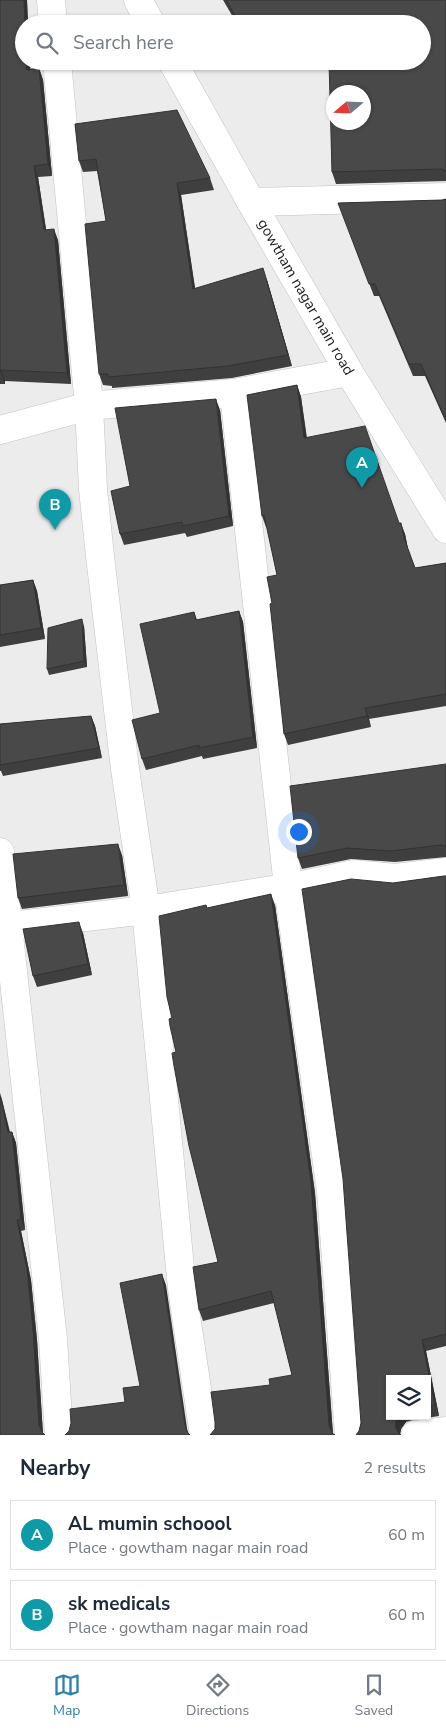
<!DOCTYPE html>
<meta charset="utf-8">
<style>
body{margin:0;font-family:"Nunito Sans",sans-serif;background:#f2f2f3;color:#1f2937}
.controls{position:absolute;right:15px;bottom:15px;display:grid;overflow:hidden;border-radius:0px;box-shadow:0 1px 4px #0004}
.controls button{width:45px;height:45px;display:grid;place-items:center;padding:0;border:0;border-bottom:1px solid #e0e1e3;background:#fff;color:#1f2937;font:25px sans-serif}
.compass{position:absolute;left:326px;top:85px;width:45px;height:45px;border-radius:50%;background:#fff;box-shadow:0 1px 4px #0004;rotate:251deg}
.you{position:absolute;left:298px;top:831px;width:18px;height:18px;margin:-12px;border:4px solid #fff;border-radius:50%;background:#1a73e8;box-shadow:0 0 0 8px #1a73e833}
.badge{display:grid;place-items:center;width:32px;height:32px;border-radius:50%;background:#2c81b1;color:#fff;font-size:16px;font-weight:700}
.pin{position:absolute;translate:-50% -41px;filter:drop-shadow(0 1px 2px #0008)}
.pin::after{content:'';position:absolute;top:26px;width:18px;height:15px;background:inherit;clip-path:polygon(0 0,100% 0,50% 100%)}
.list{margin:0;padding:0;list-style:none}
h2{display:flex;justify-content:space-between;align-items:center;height:65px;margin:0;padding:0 20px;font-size:21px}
h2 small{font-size:16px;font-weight:400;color:#747a83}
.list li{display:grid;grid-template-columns:32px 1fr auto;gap:15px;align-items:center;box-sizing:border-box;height:70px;margin:0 10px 10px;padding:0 10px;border:1px solid #e0e1e3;border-radius:0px}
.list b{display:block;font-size:19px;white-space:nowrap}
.list p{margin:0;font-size:16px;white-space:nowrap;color:#747a83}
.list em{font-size:16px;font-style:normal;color:#747a83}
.icon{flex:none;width:28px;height:28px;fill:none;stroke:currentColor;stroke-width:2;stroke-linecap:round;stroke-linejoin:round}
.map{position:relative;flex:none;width:446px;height:1435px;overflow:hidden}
.search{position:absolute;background:#fff;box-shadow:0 1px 4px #0004;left:15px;right:15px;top:15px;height:55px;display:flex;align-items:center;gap:12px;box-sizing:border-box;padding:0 18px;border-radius:28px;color:#747a83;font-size:19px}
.sheet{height:225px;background:#fff}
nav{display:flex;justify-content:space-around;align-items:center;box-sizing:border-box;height:70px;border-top:1px solid #e0e1e3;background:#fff;font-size:14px;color:#747a83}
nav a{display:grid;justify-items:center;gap:2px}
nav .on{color:#2c81b1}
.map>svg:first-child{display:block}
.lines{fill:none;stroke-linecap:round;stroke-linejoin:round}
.minor-casing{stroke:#c2c3c4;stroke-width:29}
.minor{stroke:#fff;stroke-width:28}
.wall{fill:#3f3f3f;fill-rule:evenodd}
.shaded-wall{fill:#333}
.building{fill:#494949;stroke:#333;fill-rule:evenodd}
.labels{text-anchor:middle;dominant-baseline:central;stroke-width:5;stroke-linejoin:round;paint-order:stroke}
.street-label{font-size:15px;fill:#212122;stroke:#fff}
</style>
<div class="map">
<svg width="446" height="1435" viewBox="0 0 446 1435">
<rect width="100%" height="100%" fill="#ececed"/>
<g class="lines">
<defs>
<g id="minor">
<path d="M51,0l2,24"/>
<path d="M138,0l13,24"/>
<path d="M57,61l32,345 145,-13 115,-21"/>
<path d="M172,61l79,141 98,170 97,157"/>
<path d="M251,202l195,-5"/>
<path d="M234,393l54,494 43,304 18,244"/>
<path d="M0,430l89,-24 4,83 7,67 25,213 21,141 36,379 22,146"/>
<path d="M0,852l53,487 6,96"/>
<path d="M0,927l146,-17 152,-24 56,-12 41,4 51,-6"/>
<path d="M415,1435l31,-4"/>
</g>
</defs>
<use href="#minor" class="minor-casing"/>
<use href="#minor" class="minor"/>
</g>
<g class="wall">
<path d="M0,0h27l1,24h-4v37h6v8l9,-1 4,12 9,96 -14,1 8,53 12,10 13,144 -66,-3v3h-5z"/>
<path d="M223,0h223v181l-110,3 -4,-12 -2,-108 -68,-3h160v-37h-185z"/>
<path d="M75,124l135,54 4,12 -33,5 14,94 72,-9 25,86 -60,12 -120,10v-2l-9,-1 -4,-11 7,-153 -9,-50 -14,1 -4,-11z"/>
<path d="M446,199v224l-21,-47h-12l-34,-80h-5l-36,-93 104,-3z"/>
<path d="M297,385l4,12 6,41 92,85 6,11 3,15 7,19 31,-5v143l-77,13 2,8 -83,18 -4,-11 -12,-131 5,-28 -10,-48h-1l-4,-11z"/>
<path d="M220,410l13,116 -46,11 -2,-4 -61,12 -4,-11 10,-48z"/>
<path d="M33,580l4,11 8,48 -45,8v-62z"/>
<path d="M239,611l4,11 14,126 -54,11 -1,-3 -56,14 -4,-11 18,-46 34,-101 3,8z"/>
<path d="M84,626l3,41 -38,8 -2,-6z"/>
<path d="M91,716l4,10 7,32 -99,18 -2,-5h-1v-47z"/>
<path d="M446,764v93l-51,5 -44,-3 -49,10 -4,-11z"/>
<path d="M122,855l6,41 -106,13 -4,-11z"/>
<path d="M444,876h2v470l-20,5 13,65 -26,4 -7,2 -5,7 -1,5 -41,-3 2,-8 32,-540zM427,1379v37h-37z"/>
<path d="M275,905l40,288 18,241 -63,-49 22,-10 -18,-72 -71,18 -4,-11 19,-48 -42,-210 -4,-34 35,-110z"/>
<path d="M83,933l9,42 -55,12 -4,-11z"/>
<path d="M0,1093l2,7 8,32h2l4,11 9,87 -4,1 10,49 6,60 6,94 -43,1z"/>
</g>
<g class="shaded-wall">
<path d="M24,0h3l1,24h-3z"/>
<path d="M26,61h4l1,20 -4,-11z"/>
<path d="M39,68l4,12 9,96 -4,-12z"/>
<path d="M34,166l4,11 10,65 -4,-12z"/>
<path d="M177,183l4,12 16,106 -4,-12z"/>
<path d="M54,229l4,11 13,144 -4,-11z"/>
<path d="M263,268l4,12 25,86 -4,-11z"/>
<path d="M1,370l4,11v3l-4,-12z"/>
<path d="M297,385l4,12 7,52 -4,-11z"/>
<path d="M216,399l4,11 13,116 -4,-10z"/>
<path d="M401,523l4,11 3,15 -4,-11z"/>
<path d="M33,580l4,11 8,48 -4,-11z"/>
<path d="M239,611l4,11 14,126 -4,-11z"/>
<path d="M82,619l2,7 3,41 -3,-6z"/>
<path d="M365,708l4,11 2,8 -4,-11z"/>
<path d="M91,716l4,10 7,32 -3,-10z"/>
<path d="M118,844l4,11 6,41 -4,-11z"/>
<path d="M271,894l4,11 40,288 18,242 -4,-10z"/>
<path d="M79,922l4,11 9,42 -4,-11z"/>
<path d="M0,1093l2,7 10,43 -4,-11z"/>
<path d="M12,1132l4,11 9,87 -4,-11z"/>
<path d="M17,1220l4,11 10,49 6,60 6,95 -4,-10z"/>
<path d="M162,1274l4,11 22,150 -3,-9z"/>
<path d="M422,1340l4,11 13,65 -4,-11z"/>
<path d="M398,1416h6l2,6 -5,7 -1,6 -5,-9 2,-8z"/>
</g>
<g class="building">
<path d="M0,0h24l1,24h-1v37h2l1,9 12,-2 9,96 -14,2 10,64 10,-1 13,144 -66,-3v2h-1z"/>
<path d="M226,0h220v171l-5,-2 -109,3 -3,-111h93v-37h-182zM334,92h30v30h-30z"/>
<path d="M177,110l33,68 -33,5 16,106 70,-21 25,87 -60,11 -120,11v-3h-9l-14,-150 21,-3 -10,-62 -17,2 -4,-37z"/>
<path d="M446,199v222l-25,-57h-12l-34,-80h-6l-31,-81 104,-3z"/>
<path d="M297,385l7,53 61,-12 34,97h2l3,15 11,30 31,-5v131l-81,14 2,8 -83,18 -14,-130 2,-1 -5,-26 10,-2 -13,-60 -2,1 -15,-121z"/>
<path d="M216,399l13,117 -46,10 -1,-4 -62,12 -9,-43 19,-5 -15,-78z"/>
<path d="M33,580l8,48 -41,7v-50z"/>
<path d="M239,611l14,126 -54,11v-3l-57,14 -10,-39 28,-7 -20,-89 54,-12 2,8z"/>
<path d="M82,619l2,42 -37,8 1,-41z"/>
<path d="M91,716l8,32 -99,17v-41z"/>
<path d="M446,764v82l-5,-1 -50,6 -44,-3 -49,10 -8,-72z"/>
<path d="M118,844l6,41 -106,13 -5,-44z"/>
<path d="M444,876h2v458l-24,6 13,65 -8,1v-27h-37v37h8l-1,2 -2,8 4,8 2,1h-45l3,-4 2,-8 -18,-244 -41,-290 49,-10 42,4z"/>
<path d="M271,894l40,288 18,243 3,8 3,2h-125l5,-6v-7l-4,-30 59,-7 -1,-6 23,-4 -21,-84 -72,19 -6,-43 25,-5 -29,-116 -15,-80 -2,-13 4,-1 -6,-26 -1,-7 3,-1 -5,-21 -8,-81 47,-11 1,3z"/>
<path d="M79,922l9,42 -55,12 -10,-47z"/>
<path d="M0,1096l8,36h4l9,87 -4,1 10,49 6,60 6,96 3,7 3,3h-45z"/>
<path d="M162,1274l23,152 3,7 2,2h-125l4,-4 2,-8 -1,-14 55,-7 -2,-14 17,-2 -20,-103z"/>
</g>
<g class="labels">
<g class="street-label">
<text transform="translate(306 297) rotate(60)">gowtham nagar main road</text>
</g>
</g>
</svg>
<div class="controls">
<button><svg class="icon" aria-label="layers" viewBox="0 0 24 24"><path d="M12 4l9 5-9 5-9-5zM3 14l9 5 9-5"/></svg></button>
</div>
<svg class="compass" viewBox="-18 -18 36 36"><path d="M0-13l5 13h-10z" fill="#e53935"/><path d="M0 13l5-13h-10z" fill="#747a83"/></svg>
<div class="you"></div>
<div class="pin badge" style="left:362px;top:488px;background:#0f9aa8">A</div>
<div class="pin badge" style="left:55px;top:530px;background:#0f9aa8">B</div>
<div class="search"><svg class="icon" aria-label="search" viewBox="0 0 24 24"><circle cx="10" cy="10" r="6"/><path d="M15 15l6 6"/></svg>Search here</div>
</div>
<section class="sheet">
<h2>Nearby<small>2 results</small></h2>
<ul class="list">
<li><span class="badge" style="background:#0f9aa8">A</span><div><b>AL mumin schoool</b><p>Place · gowtham nagar main road</p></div><em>60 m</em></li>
<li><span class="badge" style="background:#0f9aa8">B</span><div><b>sk medicals</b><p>Place · gowtham nagar main road</p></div><em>60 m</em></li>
</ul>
</section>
<nav>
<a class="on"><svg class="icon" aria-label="map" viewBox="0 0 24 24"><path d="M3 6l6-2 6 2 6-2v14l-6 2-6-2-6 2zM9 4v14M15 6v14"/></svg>Map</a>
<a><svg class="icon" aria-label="directions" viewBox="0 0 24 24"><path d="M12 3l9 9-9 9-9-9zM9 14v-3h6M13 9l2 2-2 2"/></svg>Directions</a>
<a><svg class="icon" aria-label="saved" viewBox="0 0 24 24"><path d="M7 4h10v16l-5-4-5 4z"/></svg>Saved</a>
</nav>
